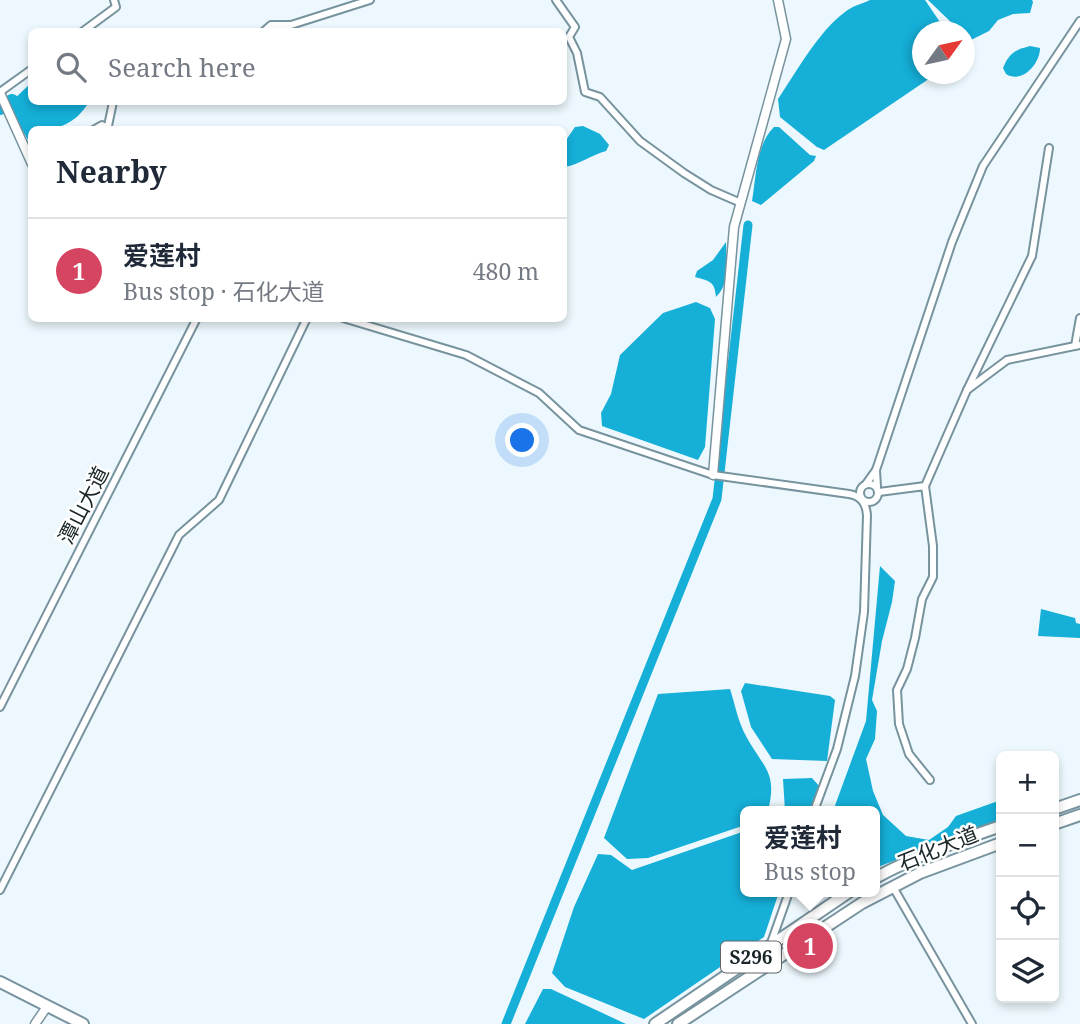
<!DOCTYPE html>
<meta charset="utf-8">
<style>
body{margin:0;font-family:"Noto Serif","Noto Sans SC",serif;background:#f2f2f3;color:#1f2937}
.controls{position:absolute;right:21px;bottom:21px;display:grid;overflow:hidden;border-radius:10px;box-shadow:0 4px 10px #0003}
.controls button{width:63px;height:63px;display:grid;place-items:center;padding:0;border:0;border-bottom:2px solid #e0e1e3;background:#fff;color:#1f2937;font:35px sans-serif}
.compass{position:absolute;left:912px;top:21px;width:63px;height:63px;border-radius:50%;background:#fff;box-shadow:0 4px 10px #0003;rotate:57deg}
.you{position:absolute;left:523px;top:441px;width:24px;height:24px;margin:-18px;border:5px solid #fff;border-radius:50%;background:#1a73e8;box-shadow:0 0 0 10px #1a73e833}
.badge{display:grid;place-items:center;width:46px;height:46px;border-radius:50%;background:#d54461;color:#fff;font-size:23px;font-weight:700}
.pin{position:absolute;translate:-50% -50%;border:4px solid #fff;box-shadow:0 2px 7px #0006}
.popup{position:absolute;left:740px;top:806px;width:140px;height:91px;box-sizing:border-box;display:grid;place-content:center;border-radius:10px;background:#fff;filter:drop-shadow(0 2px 5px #0005);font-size:23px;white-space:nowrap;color:#747a83}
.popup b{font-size:26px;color:#1f2937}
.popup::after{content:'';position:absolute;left:50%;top:100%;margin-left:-14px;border:14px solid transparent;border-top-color:#fff}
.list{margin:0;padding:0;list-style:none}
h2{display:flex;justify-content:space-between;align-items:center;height:91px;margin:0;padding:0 28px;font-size:30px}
h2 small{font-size:23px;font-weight:400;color:#747a83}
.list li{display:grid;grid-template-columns:46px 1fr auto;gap:21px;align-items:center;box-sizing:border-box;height:105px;padding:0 28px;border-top:2px solid #e0e1e3}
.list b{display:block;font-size:26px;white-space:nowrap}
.list p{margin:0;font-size:23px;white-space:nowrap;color:#747a83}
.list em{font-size:23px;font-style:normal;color:#747a83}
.icon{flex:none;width:38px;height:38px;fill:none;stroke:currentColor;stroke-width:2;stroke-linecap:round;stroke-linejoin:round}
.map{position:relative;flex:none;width:1080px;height:1024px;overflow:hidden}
.search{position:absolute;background:#fff;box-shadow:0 4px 10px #0003;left:28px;top:28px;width:539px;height:77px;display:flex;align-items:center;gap:18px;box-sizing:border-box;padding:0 24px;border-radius:10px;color:#747a83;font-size:26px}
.panel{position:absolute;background:#fff;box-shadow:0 4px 10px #0003;left:28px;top:126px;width:539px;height:196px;border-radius:10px}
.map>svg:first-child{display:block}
.water{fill:#15afd8}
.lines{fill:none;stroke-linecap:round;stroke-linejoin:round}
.canal{stroke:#15afd8;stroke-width:9}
.river{stroke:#15afd8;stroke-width:14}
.minor-casing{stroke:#77939e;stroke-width:10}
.tertiary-casing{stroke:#77939e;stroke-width:11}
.primary-casing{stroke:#77939e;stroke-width:14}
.minor{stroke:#fff;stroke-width:6}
.tertiary{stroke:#fff;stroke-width:8}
.primary{stroke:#fff;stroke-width:10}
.labels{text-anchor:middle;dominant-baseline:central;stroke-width:5;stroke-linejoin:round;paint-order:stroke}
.shield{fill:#fff;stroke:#5f676a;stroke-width:2}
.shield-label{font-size:19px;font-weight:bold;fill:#1a262a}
.street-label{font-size:21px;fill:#1a262a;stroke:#fff}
</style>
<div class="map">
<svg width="1080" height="1024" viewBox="0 0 1080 1024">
<rect width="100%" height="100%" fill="#ecf8fd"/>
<g class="water">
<path d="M870,0h55l21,31 -24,1v42h14l-112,76 -7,-3 -37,-30 -2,-18c19,-28 40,-67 67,-87 7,-6 17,-8 25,-12z"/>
<path d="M928,0h104l1,2 -3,11 -17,1 -15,6 -9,11 -18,9 -9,-13 -7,-1z"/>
<path d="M1030,46l10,2c0,16 -18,36 -34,26l-3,-6c6,-15 12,-18 27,-22z"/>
<path d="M31,83l1,19h53l2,3c-15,22 -31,24 -55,25l-1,11 -3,-1 -15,-26 -1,-13z"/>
<path d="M583,126l17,8 9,11 -3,6c-15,4 -27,14 -42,16v-24l11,-16z"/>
<path d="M774,127h5l31,28 6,1 -2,5 -53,44 -9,-4c4,-22 4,-57 22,-74z"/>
<path d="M726,242c0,19 5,40 -10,55 -1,-16 -7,-16 -21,-20l2,-6 16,-11z"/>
<path d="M696,302l14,6 5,11 -10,128 -7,13 -96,-34 -1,-13 10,-19 9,-39 43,-42z"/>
<path d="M880,566l15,15 -3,21 -10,39 -10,59 5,11 -2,28 -9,20 7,32 10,24 23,21 23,4 19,-13 8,-11 45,-16v21l-126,47v-57h-42l33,-90z"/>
<path d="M1041,609l34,9 1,5 4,1v14l-42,-2z"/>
<path d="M745,683l85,13 5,4 -8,61 -55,-2 -21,-32 -10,-36z"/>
<path d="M730,689c5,15 8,33 16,47 17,32 32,35 22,75h-23v14l-97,33 -21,1 -23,-21 54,-144z"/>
<path d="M812,778l8,9 -8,24h-27l-2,-32z"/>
<path d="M745,831v61h34l-15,45 -120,82 -79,-32 -13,-14 22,-66 24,-53 13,1 21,15z"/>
<path d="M543,989h8l75,35h-101z"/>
</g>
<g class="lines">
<path class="canal" d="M506,1024l211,-525 31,-274"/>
<path class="river" d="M0,108l12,-7"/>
<defs>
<g id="minor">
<path d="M556,0l19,27 -6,10 8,16 8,39 15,5 40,44 44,32 27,17 30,13"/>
<path d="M82,32l34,-25 -2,-7"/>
<path d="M263,32l8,-7h20l79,-25"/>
<path d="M0,92l32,-23"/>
<path d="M108,126l5,-24"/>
<path d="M93,130l9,-5 7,4"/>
<path d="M343,318l123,37 73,38 40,37 134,45 136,19c12,2 17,9 18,21l-3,97 -9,64 -18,73 -23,62"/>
<path d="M1075,346l5,-28"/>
<path d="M967,390l65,-134 17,-108"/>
<path d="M876,470l76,-228 31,-76 97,-145"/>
<circle cx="869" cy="493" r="9"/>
<path d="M866,484l10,-14 1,17"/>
<path d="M925,486l42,-96 40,-30 73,-15"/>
<path d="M879,492l46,-6 8,60v31l-11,22 -7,39 -8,31 -10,21 2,34 10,30 21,26"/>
<path d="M0,707l197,-389"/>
<path d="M893,887l79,137"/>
<path d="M0,890l179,-355 40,-35 88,-182"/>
<path d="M771,943l18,-51"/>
</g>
<g id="tertiary">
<path d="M0,93l32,71"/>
<path d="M713,475l21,-248 52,-188 -8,-39"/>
<path d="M35,1024l11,-16"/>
</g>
<g id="primary">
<path d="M1054,809l26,-9"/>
<path d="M1054,824l26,-9"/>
<path d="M875,878c41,-22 82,-37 126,-52"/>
<path d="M0,982l83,42"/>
<path d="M655,1024l194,-132"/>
<path d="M678,1024l184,-121 58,-30 81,-30"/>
</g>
</defs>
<use href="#minor" class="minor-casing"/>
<use href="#tertiary" class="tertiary-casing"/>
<use href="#primary" class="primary-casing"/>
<use href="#minor" class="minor"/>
<use href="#tertiary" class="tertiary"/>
<use href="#primary" class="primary"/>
</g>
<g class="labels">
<rect class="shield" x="721" y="941.5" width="60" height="31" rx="5"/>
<g class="shield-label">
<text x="751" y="957">S296</text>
</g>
<g class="street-label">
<text transform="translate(83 505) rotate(-63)">潭山大道</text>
<text transform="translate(938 848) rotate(-22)">石化大道</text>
</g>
</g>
</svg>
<div class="controls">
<button>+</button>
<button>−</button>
<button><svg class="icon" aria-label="locate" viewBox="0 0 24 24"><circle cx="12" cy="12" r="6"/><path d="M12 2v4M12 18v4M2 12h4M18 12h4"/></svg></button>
<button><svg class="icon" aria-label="layers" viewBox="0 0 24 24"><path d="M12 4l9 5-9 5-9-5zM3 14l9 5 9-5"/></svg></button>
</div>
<svg class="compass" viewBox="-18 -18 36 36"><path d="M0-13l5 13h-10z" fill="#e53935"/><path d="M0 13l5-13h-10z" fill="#747a83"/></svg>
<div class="you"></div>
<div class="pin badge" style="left:810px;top:946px">1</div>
<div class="popup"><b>爱莲村</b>Bus stop</div>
<div class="search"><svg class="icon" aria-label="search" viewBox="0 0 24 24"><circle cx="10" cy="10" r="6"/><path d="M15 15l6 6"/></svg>Search here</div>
<section class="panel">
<h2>Nearby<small></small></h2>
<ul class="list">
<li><span class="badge">1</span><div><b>爱莲村</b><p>Bus stop · 石化大道</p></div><em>480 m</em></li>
</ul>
</section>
</div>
